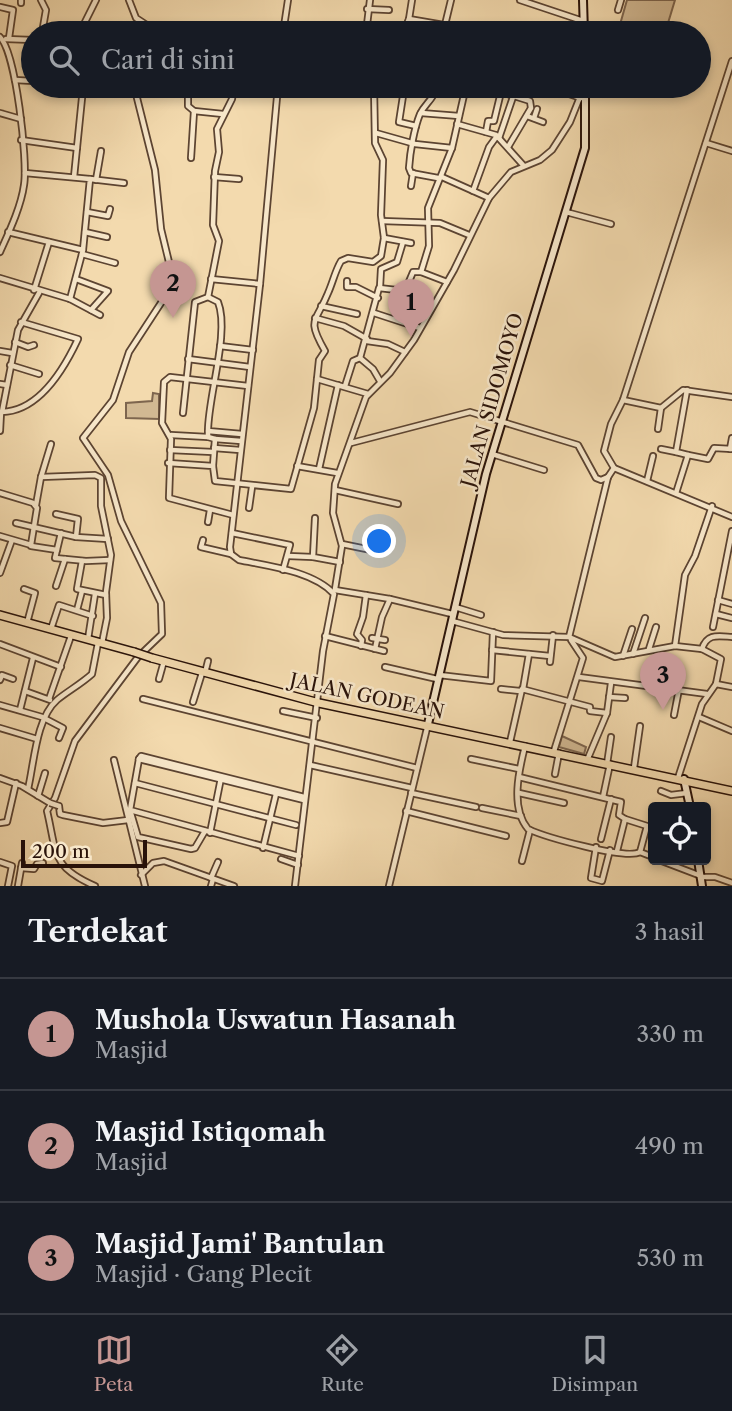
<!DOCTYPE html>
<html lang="id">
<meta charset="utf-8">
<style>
body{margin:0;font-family:"Libre Caslon Text",serif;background:#20242c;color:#f1f3f6}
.controls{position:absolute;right:21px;bottom:21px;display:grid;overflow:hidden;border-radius:7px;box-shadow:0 4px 10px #0003}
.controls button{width:63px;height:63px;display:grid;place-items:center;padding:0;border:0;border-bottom:2px solid #363941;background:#171b24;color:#f1f3f6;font:35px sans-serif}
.scale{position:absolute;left:21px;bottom:18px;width:126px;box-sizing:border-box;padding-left:7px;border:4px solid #291209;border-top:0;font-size:19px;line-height:24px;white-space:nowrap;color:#291209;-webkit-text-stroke:5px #f7e7ca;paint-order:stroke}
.you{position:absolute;left:380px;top:542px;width:24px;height:24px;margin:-18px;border:5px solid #fff;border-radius:50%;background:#1a73e8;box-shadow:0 0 0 10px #1a73e833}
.badge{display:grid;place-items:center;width:46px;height:46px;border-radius:50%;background:#c59692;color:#111;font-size:23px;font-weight:700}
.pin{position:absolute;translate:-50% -58px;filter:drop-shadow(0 2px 4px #0008)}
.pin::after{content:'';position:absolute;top:37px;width:24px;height:21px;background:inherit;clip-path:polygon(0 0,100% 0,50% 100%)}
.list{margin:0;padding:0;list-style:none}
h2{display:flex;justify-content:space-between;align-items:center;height:91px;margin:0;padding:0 28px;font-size:30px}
h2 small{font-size:23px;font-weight:400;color:#9ea1a6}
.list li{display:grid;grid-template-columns:46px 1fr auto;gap:21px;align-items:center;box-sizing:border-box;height:112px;padding:0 28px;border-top:2px solid #363941}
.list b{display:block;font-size:26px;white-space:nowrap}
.list p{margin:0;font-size:23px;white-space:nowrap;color:#9ea1a6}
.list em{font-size:23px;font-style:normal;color:#9ea1a6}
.icon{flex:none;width:38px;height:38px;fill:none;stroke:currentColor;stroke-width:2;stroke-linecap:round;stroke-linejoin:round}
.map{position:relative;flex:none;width:732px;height:886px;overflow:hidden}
.search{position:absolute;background:#171b24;box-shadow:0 4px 10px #0003;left:21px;right:21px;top:21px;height:77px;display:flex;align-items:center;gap:18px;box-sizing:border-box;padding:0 24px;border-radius:38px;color:#9ea1a6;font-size:26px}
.sheet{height:427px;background:#171b24}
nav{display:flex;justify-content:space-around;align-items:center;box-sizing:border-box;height:98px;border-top:2px solid #363941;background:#171b24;font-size:19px;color:#9ea1a6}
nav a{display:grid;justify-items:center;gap:4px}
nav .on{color:#c59692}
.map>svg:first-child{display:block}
.green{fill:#d1b892;stroke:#7d654e;stroke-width:2}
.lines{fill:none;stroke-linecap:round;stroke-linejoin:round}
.street-casing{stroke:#5c4432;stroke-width:8}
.secondary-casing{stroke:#291209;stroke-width:10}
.primary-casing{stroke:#291209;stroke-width:10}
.street{stroke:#f7e7ca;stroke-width:4.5}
.secondary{stroke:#f7e7ca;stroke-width:6}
.primary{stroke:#f3daae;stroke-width:7}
.street-bridge-casing{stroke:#5c4432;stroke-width:8;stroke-linecap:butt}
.primary-bridge-casing{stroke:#291209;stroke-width:10;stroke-linecap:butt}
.street-bridge{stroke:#f7e7ca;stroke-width:4.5}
.primary-bridge{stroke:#f3daae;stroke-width:7}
.labels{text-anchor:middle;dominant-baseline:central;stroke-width:5;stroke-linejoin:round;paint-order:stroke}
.street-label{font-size:19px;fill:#291209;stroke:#f7e7ca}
</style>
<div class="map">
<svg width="732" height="886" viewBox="0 0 732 886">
<rect width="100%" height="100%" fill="#f3daae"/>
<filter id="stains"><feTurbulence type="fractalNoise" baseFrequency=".00286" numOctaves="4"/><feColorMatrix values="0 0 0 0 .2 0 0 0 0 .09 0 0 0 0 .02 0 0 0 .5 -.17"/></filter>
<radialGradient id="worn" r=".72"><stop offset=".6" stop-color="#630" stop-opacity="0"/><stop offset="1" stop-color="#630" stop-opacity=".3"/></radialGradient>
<g class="green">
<path d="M627,0h48l-10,33h-28l-18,-5z"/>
<path d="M153,393l6,1v25l-33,-1v-15l26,-2z"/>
<path d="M562,736l24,11 -2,7 -25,-7z"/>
</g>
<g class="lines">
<defs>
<g id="street">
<path d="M41,0l5,10 -4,23"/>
<path d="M129,0l7,18 23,15"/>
<path d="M520,0l63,21"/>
<path d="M21,3v-3"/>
<path d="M0,7l13,3 -4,28"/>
<path d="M367,9l22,1"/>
<path d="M618,10l3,-10"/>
<path d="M409,19l3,-19"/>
<path d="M90,33l-5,-11 11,-22"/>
<path d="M283,33l5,-33"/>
<path d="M366,33l4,-33"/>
<path d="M403,33l6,-14 35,6"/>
<path d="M443,33l8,-33"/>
<path d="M537,33l2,-6"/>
<path d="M0,37c16,16 28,124 24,148 -3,22 -15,47 -24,67"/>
<path d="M6,39l27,1"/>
<path d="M15,80l18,1"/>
<path d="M188,86v20l6,5"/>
<path d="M278,86l-18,198 -30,263 1,7 8,6c29,6 74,11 95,34l-11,57 -28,235"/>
<path d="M412,86l-9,10 -4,26 17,4"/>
<path d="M436,86c-2,14 -10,16 -16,28 -6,15 -10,38 -11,54l2,5 27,5"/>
<path d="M545,86l36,12"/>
<path d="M523,97l5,-11"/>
<path d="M0,113l21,6"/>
<path d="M421,113l38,3"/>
<path d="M527,116l16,6"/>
<path d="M534,118l3,-9"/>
<path d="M457,124l39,11 27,30"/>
<path d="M486,132l2,-11h6l7,-29 29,9 1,7 -23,39"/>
<path d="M376,133l39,11 37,4"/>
<path d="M499,138l15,-44"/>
<path d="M21,140l56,8"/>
<path d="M706,143l26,8"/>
<path d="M191,158l3,-47 29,3"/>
<path d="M25,173l65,6 -7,71 -13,49"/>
<path d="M74,177l9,-89 -4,-2"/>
<path d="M214,177l25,2"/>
<path d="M442,177l47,21"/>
<path d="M90,179l34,4"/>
<path d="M96,180l5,-29"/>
<path d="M411,186l2,-13"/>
<path d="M473,191l16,-44 8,-11"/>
<path d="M87,212l21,4 2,-7"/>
<path d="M566,212l45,12"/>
<path d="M382,221l58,2 29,12"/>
<path d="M8,232l75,18"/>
<path d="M85,232l22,5"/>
<path d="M384,238l27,5"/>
<path d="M82,254l33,9"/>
<path d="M421,272l26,10"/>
<path d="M0,278l70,21 30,16"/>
<path d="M76,279l32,12 -17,19"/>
<path d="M211,279l49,5"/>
<path d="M347,281v6h9l22,11"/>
<path d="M380,287l1,-18 16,-7 6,-20"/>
<path d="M34,290l15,-48"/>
<path d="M208,297l10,5c12,30 -10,94 -10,129l34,3"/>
<path d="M321,306l36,8"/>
<path d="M374,313l46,15"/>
<path d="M315,318l29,8 23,13"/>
<path d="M21,322l57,17c-14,30 -39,72 -76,73l16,-82 21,-37"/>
<path d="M367,341l21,3 17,8"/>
<path d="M15,342l13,5 6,-2"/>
<path d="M220,346l33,4"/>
<path d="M0,351l12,2"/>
<path d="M188,359l62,8"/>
<path d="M10,365l29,9"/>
<path d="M317,379l51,15"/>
<path d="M380,381l-7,-12 -13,-11 19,-70 26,3 8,-19h8l8,-26 -1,-38 24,-60 14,-62"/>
<path d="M0,384l7,1"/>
<path d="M345,386l8,-25 7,-3"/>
<path d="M623,400l38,8 22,-18 49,7"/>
<path d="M183,413l12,-111 13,-5 11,-56 -6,-16 2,-54 4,-19 -2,-23 15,-30 2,-13"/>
<path d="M658,429l3,-21"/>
<path d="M0,431l1,-19"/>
<path d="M208,431v6l7,2 -2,27"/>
<path d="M171,435l37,2"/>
<path d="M215,439l26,2"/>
<path d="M351,443l119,-31 108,33 18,33 5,2 7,-3"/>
<path d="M214,448l26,2"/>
<path d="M661,449l15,3"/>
<path d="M730,449l2,-11"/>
<path d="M170,450l43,2"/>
<path d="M492,454l52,16"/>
<path d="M688,455l20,4 6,-11 18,1"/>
<path d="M168,463l45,3 2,15 76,8 23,-81 5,-48 6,-9c-19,-33 -9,-28 3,-58 5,-11 7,-22 13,-32l7,-3 25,4 8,-6 3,-18 -3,-23 2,-55 -8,-17 -1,-57"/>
<path d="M297,466l40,7"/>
<path d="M614,468l118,49"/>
<path d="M319,469l19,-84"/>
<path d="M41,477l54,-2 6,3v28l10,49 -5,37 1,26 -5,25"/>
<path d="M647,481l6,-25"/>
<path d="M335,490l63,14"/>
<path d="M0,493l33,10 4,5 -6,37 -31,-9"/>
<path d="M676,493l12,-38 -12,-3 11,-62"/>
<path d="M36,505l5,-28 10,-33"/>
<path d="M249,508l3,-21"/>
<path d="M56,514l22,5 -2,18"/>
<path d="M233,515l-64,-17 2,-59 -9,-16 2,-41 6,-5 78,9"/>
<path d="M315,518l-2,39 27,5"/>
<path d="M208,522l2,-12"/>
<path d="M16,523l60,14 32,2"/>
<path d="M61,533l-6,25 31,3 24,-1"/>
<path d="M232,533l58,12 -7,25"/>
<path d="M203,540l-2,7 30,7"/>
<path d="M342,544l34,7"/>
<path d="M31,546l26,4"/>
<path d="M288,556l25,1"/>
<path d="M82,561l-5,28 29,6"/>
<path d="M0,573l12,-33"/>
<path d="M56,586l9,-27"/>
<path d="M24,589l11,4 -8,30"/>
<path d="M335,589l7,-43 -9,-33 2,-29 31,-87 24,-24 24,-33 40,-70 35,-72 22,-26 29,-12 12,-10 18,-28 14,-35"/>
<path d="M335,590l55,9 62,15"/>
<path d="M718,600l14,4"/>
<path d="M455,607l26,8"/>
<path d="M77,610l5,-19"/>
<path d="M716,614l16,4"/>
<path d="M452,621l51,14 66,2 46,20 60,-11 27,3 19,10 -5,25 -14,20 -24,74"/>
<path d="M713,627l19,-96"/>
<path d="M51,629l8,-24 34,11"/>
<path d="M325,636l59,15"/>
<path d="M569,637l39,-160 6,-9 -10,-17 7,-27 12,-24 109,-339"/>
<path d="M372,638l13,2"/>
<path d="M88,639l7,-45"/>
<path d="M0,644l61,23"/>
<path d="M361,646l1,-6 -5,-6 6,-17 3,-22"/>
<path d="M675,646l10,-71 10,-19 17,-50"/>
<path d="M375,649l7,-32 8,-18"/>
<path d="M649,649l7,-22"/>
<path d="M702,649c5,-16 16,-13 30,-12"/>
<path d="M492,650l58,6"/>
<path d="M633,654l12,-36"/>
<path d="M623,656l9,-27"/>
<path d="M550,662l3,-27"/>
<path d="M385,667l52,12"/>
<path d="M205,673l3,-12"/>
<path d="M439,675l52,6 2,-49"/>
<path d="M579,677l128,17"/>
<path d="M159,679l5,-18"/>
<path d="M0,680l2,-5 11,4"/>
<path d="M716,684l16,3"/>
<path d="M501,689l19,2"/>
<path d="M523,689l6,-35"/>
<path d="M25,691l25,9"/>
<path d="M609,697l16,1"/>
<path d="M49,699l22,-63"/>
<path d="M143,699l274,69"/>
<path d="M193,702l9,-29"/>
<path d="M0,705l42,12 21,11 -4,10"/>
<path d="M20,710l13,-52"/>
<path d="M283,711l34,7"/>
<path d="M674,715l5,-26"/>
<path d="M699,717l33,14"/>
<path d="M0,728l37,11"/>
<path d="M510,742l12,-53 68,18v4l17,2"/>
<path d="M525,746c-6,24 -15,62 3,83 17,8 98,31 112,23l13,5"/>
<path d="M554,751l29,-93 -12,-18"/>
<path d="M588,758l19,-45 4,-30"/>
<path d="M139,759l-9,51 169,46"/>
<path d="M139,759l2,-3 163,41"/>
<path d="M139,759l165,41"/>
<path d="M471,759l48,10"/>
<path d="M114,760l31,126"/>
<path d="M607,764l4,-27"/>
<path d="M310,765l102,23"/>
<path d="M634,768l6,-42"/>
<path d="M555,774l4,-21"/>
<path d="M519,777l102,25 -2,13 6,4 -8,32"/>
<path d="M0,778l22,8 28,17"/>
<path d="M135,783l161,42"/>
<path d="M28,789c6,-25 8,-71 29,-89 11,-9 24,-16 35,-26l6,-31"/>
<path d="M661,791l10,4 16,-2"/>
<path d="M411,793l65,14"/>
<path d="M519,793l45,10"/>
<path d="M38,796l7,-23"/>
<path d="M603,797l7,-33"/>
<path d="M59,806l1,8 3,1 40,8 25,-3"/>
<path d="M482,808l39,8"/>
<path d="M130,810l8,27 53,12 4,-1 10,-17"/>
<path d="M406,811l100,25"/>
<path d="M625,819l22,7 -7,26"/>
<path d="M0,823l7,-1 9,-39"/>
<path d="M210,833l11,-55"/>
<path d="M601,839l10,-40"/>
<path d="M596,847l-5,31 11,3 8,-31"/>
<path d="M263,848l13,-54"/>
<path d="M281,859l17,6"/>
<path d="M659,860l42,16"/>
<path d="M522,861l8,-31"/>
<path d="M0,862l12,4 -4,20"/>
<path d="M21,868l13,1 3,-5 6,-1"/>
<path d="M141,875l12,-12 11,-2 70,25"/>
<path d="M701,877h14l17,6"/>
<path d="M211,878l7,-16"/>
<path d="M18,886l4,-23"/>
<path d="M95,886c-44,-19 -38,-33 -48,-75l8,-13 20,-57 63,-84 24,-23 -1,-31 -40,-82 -13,-46 -25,-37 30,-38 16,-48 45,-69 -13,-54 -6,-59 -21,-84"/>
<path d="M211,886l2,-7"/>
<path d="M389,886l39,-162"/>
</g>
<g id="secondary">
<path d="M583,0l1,33"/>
<path d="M428,724l58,-250 99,-326v-62"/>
<path d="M684,779l6,28"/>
<path d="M698,860l4,26"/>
</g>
<g id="primary">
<path d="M0,615l134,37"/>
<path d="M152,658l167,45 413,88"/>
</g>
</defs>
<use href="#street" class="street-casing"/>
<use href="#secondary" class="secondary-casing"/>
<use href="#primary" class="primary-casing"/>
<use href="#street" class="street"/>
<use href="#secondary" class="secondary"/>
<use href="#primary" class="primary"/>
<defs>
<path id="street-bridge" d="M50,803l9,3"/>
<path id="primary-bridge" d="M134,652l18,6"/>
</defs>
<use href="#street-bridge" class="street-bridge-casing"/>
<use href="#primary-bridge" class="primary-bridge-casing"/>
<use href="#street-bridge" class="street-bridge"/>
<use href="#primary-bridge" class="primary-bridge"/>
</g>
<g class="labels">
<g class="street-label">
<text transform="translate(492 400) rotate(-74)">JALAN SIDOMOYO</text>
<text transform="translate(367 696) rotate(12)">JALAN GODEAN</text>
</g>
</g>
<rect width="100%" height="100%" filter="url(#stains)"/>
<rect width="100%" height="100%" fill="url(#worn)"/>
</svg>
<div class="controls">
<button><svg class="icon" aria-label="locate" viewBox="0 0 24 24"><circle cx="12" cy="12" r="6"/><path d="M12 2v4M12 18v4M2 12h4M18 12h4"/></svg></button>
</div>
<div class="scale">200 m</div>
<div class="you"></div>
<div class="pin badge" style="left:411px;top:337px">1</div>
<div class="pin badge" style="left:173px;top:318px">2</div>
<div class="pin badge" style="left:663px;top:710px">3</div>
<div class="search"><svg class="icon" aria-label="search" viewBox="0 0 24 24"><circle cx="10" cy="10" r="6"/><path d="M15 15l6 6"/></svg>Cari di sini</div>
</div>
<section class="sheet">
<h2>Terdekat<small>3 hasil</small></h2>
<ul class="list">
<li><span class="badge">1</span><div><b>Mushola Uswatun Hasanah</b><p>Masjid</p></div><em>330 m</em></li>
<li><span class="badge">2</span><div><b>Masjid Istiqomah</b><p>Masjid</p></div><em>490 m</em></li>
<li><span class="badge">3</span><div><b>Masjid Jami' Bantulan</b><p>Masjid · Gang Plecit</p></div><em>530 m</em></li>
</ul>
</section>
<nav>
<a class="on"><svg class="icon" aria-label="map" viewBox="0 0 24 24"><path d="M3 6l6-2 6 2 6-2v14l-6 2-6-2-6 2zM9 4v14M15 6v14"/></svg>Peta</a>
<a><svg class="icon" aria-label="directions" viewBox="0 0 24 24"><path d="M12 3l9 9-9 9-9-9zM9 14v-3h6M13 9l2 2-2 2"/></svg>Rute</a>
<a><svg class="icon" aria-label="saved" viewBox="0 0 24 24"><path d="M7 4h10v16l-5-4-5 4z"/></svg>Disimpan</a>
</nav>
